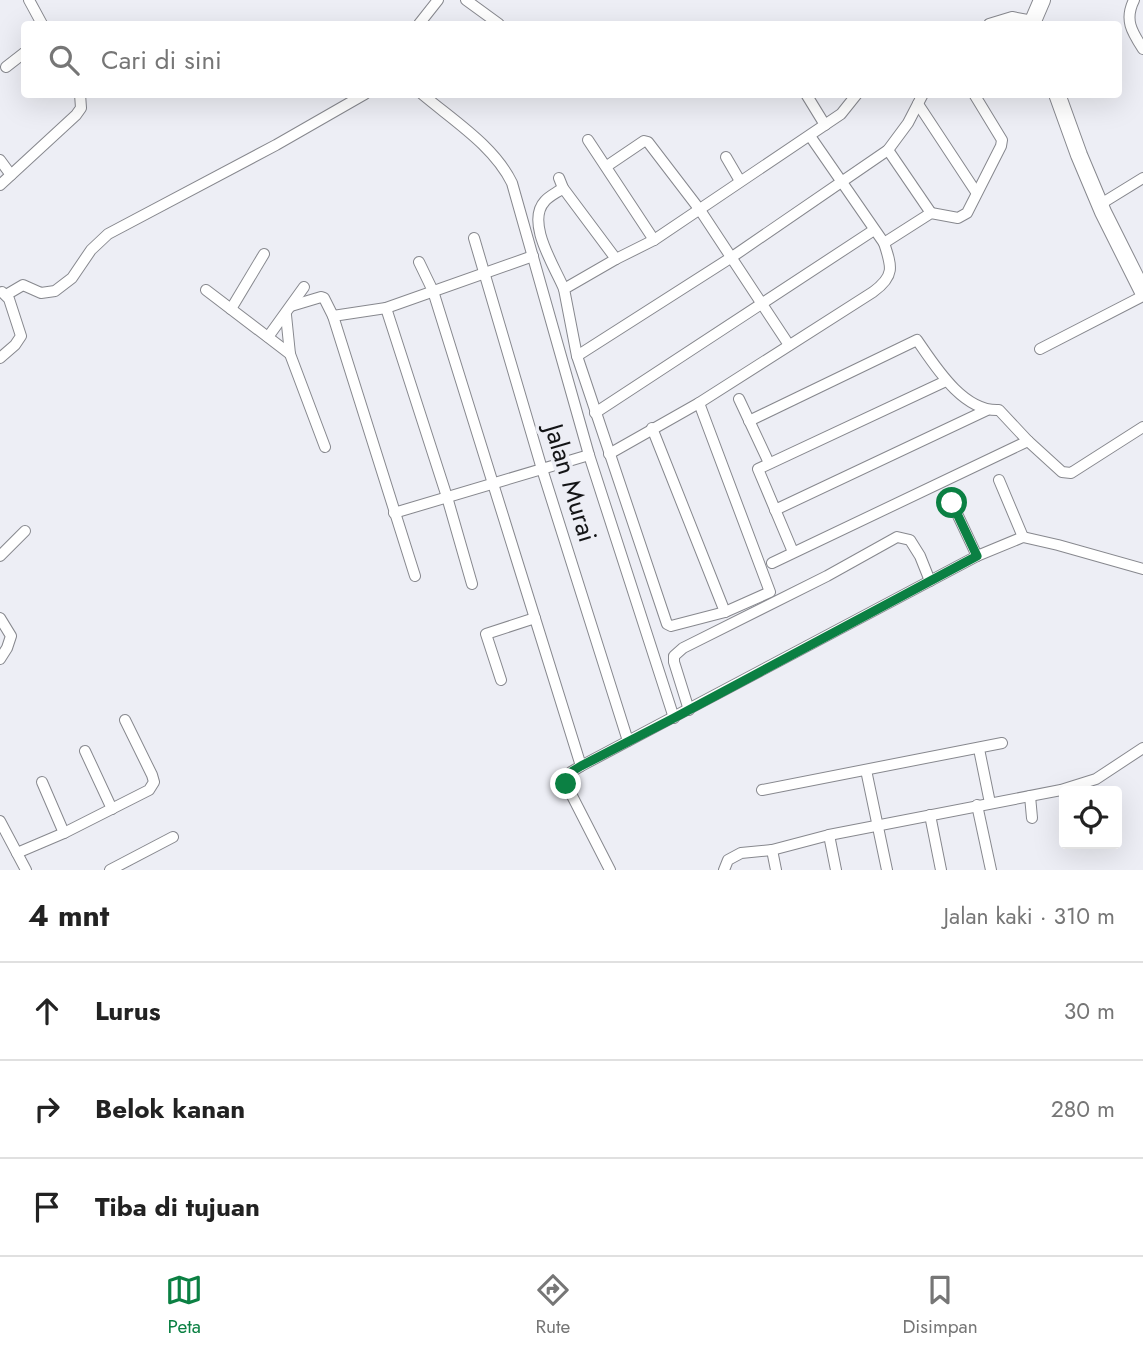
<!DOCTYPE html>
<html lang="id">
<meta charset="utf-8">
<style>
body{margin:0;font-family:Jost,sans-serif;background:#f6f6f6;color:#222}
.controls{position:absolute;right:21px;bottom:21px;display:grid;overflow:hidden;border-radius:7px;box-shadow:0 7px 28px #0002}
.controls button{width:63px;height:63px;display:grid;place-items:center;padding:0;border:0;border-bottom:2px solid #e0e0e0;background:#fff;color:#222;font:35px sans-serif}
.stop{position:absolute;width:21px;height:21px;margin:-16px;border:5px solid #0b8043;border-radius:50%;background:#fff}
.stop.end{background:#0b8043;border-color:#fff;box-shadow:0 2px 7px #0008}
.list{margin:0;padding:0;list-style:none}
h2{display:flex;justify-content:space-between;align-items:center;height:91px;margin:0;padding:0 28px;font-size:30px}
h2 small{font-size:23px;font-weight:400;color:#767676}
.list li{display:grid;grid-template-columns:46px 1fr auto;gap:21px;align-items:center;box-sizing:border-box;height:98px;padding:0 28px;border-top:2px solid #e0e0e0}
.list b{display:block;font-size:26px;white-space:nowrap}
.list em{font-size:23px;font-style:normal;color:#767676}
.icon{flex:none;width:38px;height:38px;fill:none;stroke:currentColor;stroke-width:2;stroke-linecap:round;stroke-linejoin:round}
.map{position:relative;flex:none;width:1143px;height:870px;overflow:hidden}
.search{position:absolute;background:#fff;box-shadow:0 7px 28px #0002;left:21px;right:21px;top:21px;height:77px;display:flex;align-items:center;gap:18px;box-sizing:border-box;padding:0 24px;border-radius:7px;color:#767676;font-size:26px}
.sheet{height:385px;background:#fff}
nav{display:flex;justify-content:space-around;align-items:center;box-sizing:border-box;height:98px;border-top:2px solid #e0e0e0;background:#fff;font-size:19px;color:#767676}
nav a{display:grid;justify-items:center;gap:4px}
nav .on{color:#0b8043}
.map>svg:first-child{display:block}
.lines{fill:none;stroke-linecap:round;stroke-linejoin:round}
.street-casing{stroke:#87888e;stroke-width:12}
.secondary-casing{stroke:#87888e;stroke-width:18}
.street{stroke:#fff;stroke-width:10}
.secondary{stroke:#fff;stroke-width:16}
.route{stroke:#0b8043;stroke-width:9}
.labels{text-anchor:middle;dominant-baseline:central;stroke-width:7;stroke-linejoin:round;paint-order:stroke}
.street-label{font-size:26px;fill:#131416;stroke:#edeef5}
</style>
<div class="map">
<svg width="1143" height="870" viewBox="0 0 1143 870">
<rect width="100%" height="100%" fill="#edeef5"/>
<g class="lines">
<defs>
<g id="street">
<path d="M29,0l13,24"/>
<path d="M466,0l33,24"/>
<path d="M1134,0c-10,20 -2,32 9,49"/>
<path d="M419,24l19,-24"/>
<path d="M989,24l23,-7 21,4"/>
<path d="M6,67l18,-14"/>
<path d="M422,94c32,27 72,52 90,89l77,272 85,263"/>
<path d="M806,94l19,31"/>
<path d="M918,104l58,88"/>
<path d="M810,136l74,107"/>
<path d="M588,140l66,100"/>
<path d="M888,150l43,63"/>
<path d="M726,157l14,24"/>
<path d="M0,160l11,15"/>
<path d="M607,166l37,-25 4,1 52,68 89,135"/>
<path d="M559,178l4,10 53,71"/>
<path d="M0,185l76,-70 5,-7 -1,-14"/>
<path d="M563,188c-5,4 -14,8 -18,13 -20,21 10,66 19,88"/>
<path d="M1103,212l1,-10 39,-24"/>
<path d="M474,238l68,231 86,272"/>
<path d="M419,262l14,29 148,475"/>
<path d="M206,290l84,64 35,93"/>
<path d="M6,295l17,-10 18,8 14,-2 17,-13 19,-28 17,-16 168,-89 89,-51"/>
<path d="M291,306l30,-9 3,1 9,18 82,260"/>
<path d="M386,308l61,189 25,87"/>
<path d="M231,309l33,-55"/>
<path d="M286,315l4,39"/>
<path d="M333,316l53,-8 147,-52"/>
<path d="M268,337l36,-50"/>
<path d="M1040,349l103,-53"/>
<path d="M577,356l155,-99 156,-107 20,-27 15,-29"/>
<path d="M0,358l15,-13 6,-9 -12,-37 -7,-7"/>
<path d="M739,399l30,64"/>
<path d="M699,403l71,189 -45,20 -54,14 -4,-2 -90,-268 -13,-67 52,-30 38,-19 187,-126 16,-20"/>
<path d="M595,413l279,-183"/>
<path d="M749,421l168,-81c18,26 46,72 82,70l29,31"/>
<path d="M652,428l73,184"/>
<path d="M609,454l90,-51 174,-111c22,-16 19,-25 11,-49l47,-30 27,5 9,-5 34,-67 1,-6 -28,-46"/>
<path d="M999,480l24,57"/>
<path d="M952,503l25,53"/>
<path d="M775,510l212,-100"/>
<path d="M394,513l195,-58"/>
<path d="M793,552l-35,-83 188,-88"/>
<path d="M0,556l25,-25"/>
<path d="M772,563l256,-122 34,31 9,1 72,-46"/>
<path d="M0,618l11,18 -4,12 -7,11"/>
<path d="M501,680l-15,-46 49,-16"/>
<path d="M689,710l-15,-48v-6l9,-8 144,-72 70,-39 13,3 10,16 10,25"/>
<path d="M979,749l11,54"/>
<path d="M85,751l27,58"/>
<path d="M866,770l21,100"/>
<path d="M42,782l22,51"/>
<path d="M762,790l240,-47"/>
<path d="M1030,796l2,22"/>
<path d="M977,805l14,65"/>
<path d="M930,815l11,55"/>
<path d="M0,821l26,49"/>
<path d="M829,835l7,35"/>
<path d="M772,850l4,20"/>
<path d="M17,853l47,-20 85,-43 5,-8 -2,-7 -27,-55"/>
<path d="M110,870l63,-33"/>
<path d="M610,870l-44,-86 5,-12 10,-6 396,-210 46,-19 35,8 85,24"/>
<path d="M724,870l4,-10 13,-7 31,-3 57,-15 232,-45 35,-11 47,-31"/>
</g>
<g id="secondary">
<path d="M1034,24l-1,-3 9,-21"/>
<path d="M1057,94l22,61 24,57 40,80"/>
</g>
</defs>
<use href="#street" class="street-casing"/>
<use href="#secondary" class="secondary-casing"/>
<use href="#street" class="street"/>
<use href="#secondary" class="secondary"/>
</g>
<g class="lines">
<path class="route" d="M566,784l5,-12 10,-6 93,-48 303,-162 -25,-53"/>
</g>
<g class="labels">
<g class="street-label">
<text transform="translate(571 483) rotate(73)">Jalan Murai</text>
</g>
</g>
</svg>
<div class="controls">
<button><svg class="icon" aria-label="locate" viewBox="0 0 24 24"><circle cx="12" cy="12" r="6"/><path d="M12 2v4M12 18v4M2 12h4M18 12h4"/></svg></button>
</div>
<div class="stop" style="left:952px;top:503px"></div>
<div class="stop end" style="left:566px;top:784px"></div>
<div class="search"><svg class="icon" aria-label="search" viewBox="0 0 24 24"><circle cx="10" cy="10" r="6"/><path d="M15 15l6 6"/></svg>Cari di sini</div>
</div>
<section class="sheet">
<h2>4 mnt<small>Jalan kaki · 310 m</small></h2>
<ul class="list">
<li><svg class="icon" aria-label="ahead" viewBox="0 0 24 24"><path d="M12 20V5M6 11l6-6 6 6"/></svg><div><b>Lurus</b></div><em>30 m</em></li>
<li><svg class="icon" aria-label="right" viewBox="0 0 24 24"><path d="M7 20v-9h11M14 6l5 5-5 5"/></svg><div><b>Belok kanan</b></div><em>280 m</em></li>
<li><svg class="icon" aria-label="arrive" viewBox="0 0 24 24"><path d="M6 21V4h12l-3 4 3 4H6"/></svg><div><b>Tiba di tujuan</b></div></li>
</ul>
</section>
<nav>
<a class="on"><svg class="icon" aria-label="map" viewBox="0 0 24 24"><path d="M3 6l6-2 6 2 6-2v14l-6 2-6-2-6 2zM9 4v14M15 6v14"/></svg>Peta</a>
<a><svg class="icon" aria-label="directions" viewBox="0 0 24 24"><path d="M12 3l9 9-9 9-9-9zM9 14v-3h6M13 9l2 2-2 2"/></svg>Rute</a>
<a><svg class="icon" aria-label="saved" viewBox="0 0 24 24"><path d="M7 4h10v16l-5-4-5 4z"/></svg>Disimpan</a>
</nav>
